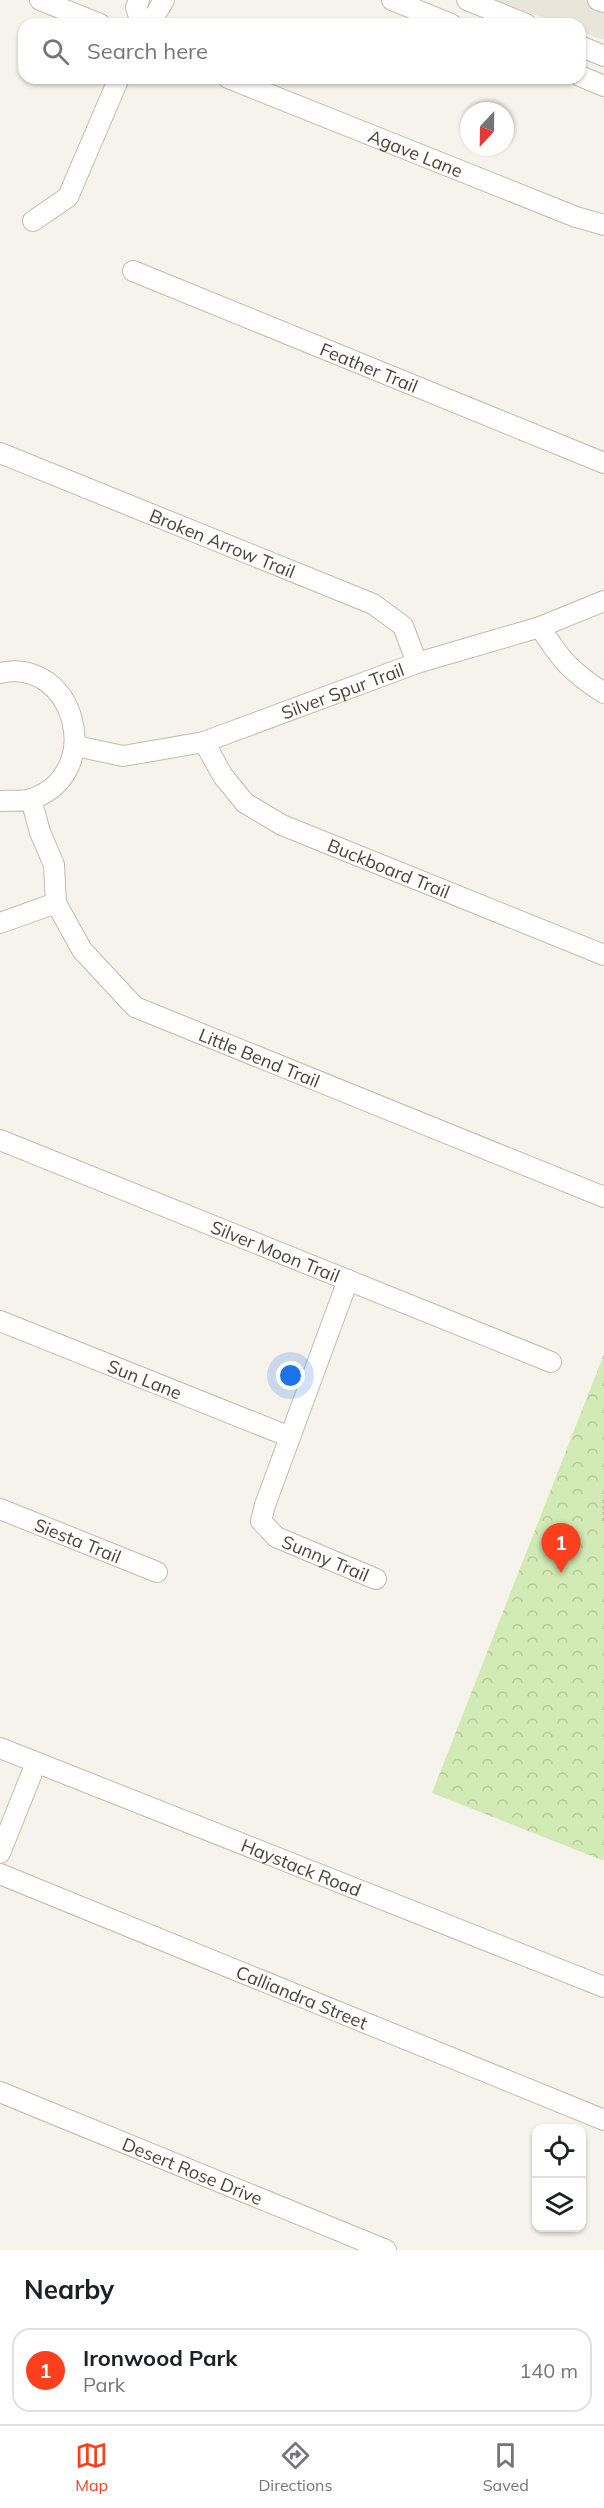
<!DOCTYPE html>
<style>
body{margin:0;font-family:Mulish,sans-serif;background:#f2f2f2;color:#202124}
.controls{position:absolute;right:18px;bottom:18px;display:grid;overflow:hidden;border-radius:12px;box-shadow:0 2px 4px #0004}
.controls button{width:54px;height:54px;display:grid;place-items:center;padding:0;border:0;border-bottom:2px solid #e0e0e0;background:#fff;color:#202124;font:30px sans-serif}
.compass{position:absolute;left:460px;top:102px;width:54px;height:54px;border-radius:50%;background:#fff;box-shadow:0 2px 4px #0004;rotate:202deg}
.you{position:absolute;left:291px;top:1376px;width:21px;height:21px;margin:-15px;border:4px solid #fff;border-radius:50%;background:#1a73e8;box-shadow:0 0 0 9px #1a73e833}
.badge{display:grid;place-items:center;width:39px;height:39px;border-radius:50%;background:#fc3f1d;color:#fff;font-size:20px;font-weight:700}
.pin{position:absolute;translate:-50% -50px;filter:drop-shadow(0 2px 3px #0008)}
.pin::after{content:'';position:absolute;top:32px;width:21px;height:18px;background:inherit;clip-path:polygon(0 0,100% 0,50% 100%)}
.list{margin:0;padding:0;list-style:none}
h2{display:flex;justify-content:space-between;align-items:center;height:78px;margin:0;padding:0 24px;font-size:26px}
h2 small{font-size:20px;font-weight:400;color:#757577}
.list li{display:grid;grid-template-columns:39px 1fr auto;gap:18px;align-items:center;box-sizing:border-box;height:84px;margin:0 12px 12px;padding:0 12px;border:2px solid #e0e0e0;border-radius:18px}
.list b{display:block;font-size:22px;white-space:nowrap}
.list p{margin:0;font-size:20px;white-space:nowrap;color:#757577}
.list em{font-size:20px;font-style:normal;color:#757577}
.icon{flex:none;width:33px;height:33px;fill:none;stroke:currentColor;stroke-width:2;stroke-linecap:round;stroke-linejoin:round}
.map{position:relative;flex:none;width:604px;height:2250px;overflow:hidden}
.search{position:absolute;background:#fff;box-shadow:0 2px 4px #0004;left:18px;right:18px;top:18px;height:66px;display:flex;align-items:center;gap:15px;box-sizing:border-box;padding:0 21px;border-radius:18px;color:#757577;font-size:22px}
.sheet{height:174px;background:#fff}
nav{display:flex;justify-content:space-around;align-items:center;box-sizing:border-box;height:84px;border-top:2px solid #e0e0e0;background:#fff;font-size:16px;color:#757577}
nav a{display:grid;justify-items:center;gap:3px}
nav .on{color:#fc3f1d}
.map>svg:first-child{display:block}
.residential{fill:#eae5da}
.park{fill:url(#park-crowns)}
.lines{fill:none;stroke-linecap:round;stroke-linejoin:round}
.minor-casing{stroke:#c2bbae;stroke-width:22}
.path{stroke:#c4b79f;stroke-width:3;stroke-dasharray:3 3;stroke-linecap:butt}
.minor{stroke:#fff;stroke-width:20}
.labels{text-anchor:middle;dominant-baseline:central;stroke-width:5;stroke-linejoin:round;paint-order:stroke}
.street-label{font-size:18px;fill:#4b4439;stroke:#fff}
</style>
<div class="map">
<svg width="604" height="2250" viewBox="0 0 604 2250">
<defs>
<pattern id="park-crowns" width="20" height="18" patternUnits="userSpaceOnUse" patternTransform="scale(1.5)"><rect width="20" height="18" fill="#d2eab5"/><path d="M2 6a3 3 0 1 1 6 0M12 15a3 3 0 1 1 6 0" fill="none" stroke="#b6ca9c"/></pattern>
</defs>
<rect width="100%" height="100%" fill="#f6f3ec"/>
<path class="residential" d="M495,0h109v40l-24,-9v-7h-20z"/>
<path class="park" d="M604,1354v507l-172,-68z"/>
<g class="lines">
<defs>
<g id="minor">
<path d="M40,0l60,24"/>
<path d="M139,0l-3,7 5,17"/>
<path d="M392,0l59,24"/>
<path d="M467,0l59,24"/>
<path d="M598,0l6,2"/>
<path d="M142,24l12,-7 10,-17"/>
<path d="M580,46l24,10"/>
<path d="M580,76l24,10"/>
<path id="s1" d="M228,78l348,139 28,8"/>
<path d="M33,221l35,-24 51,-119"/>
<path id="s2" d="M133,271l471,192"/>
<path id="s3" d="M0,453l373,151 30,22 14,37"/>
<path d="M540,627c20,32 31,45 64,66"/>
<path d="M0,673c74,-17 107,99 32,126 -9,3 -22,1 -32,2"/>
<path id="s4" d="M204,742l19,34 22,27 37,22 322,130"/>
<path id="s5" d="M76,746l47,10 81,-14 213,-79 123,-36 64,-26"/>
<path id="s6" d="M31,799l9,33 14,33 2,38 26,47 53,57 469,190"/>
<path d="M0,923l56,-20"/>
<path id="s7" d="M0,1140l551,222"/>
<path id="s8" d="M348,1280l-83,225 -4,16 15,16 100,42"/>
<path id="s9" d="M0,1321l290,116"/>
<path id="s10" d="M0,1509l157,63"/>
<path id="s11" d="M0,1748l604,239"/>
<path d="M0,1853l36,-90"/>
<path id="s12" d="M0,1874l604,246"/>
<path id="s13" d="M0,2092l386,158"/>
</g>
</defs>
<use href="#minor" class="minor-casing"/>
<path class="path" d="M604,1500v22"/>
<use href="#minor" class="minor"/>
</g>
<g class="labels">
<g class="street-label">
<text stroke="none"><textPath href="#s1" startOffset="202">Agave Lane</textPath></text>
<text stroke="none"><textPath href="#s2" startOffset="255">Feather Trail</textPath></text>
<text stroke="none"><textPath href="#s3" startOffset="240">Broken Arrow Trail</textPath></text>
<text stroke="none"><textPath href="#s5" startOffset="278">Silver Spur Trail</textPath></text>
<text stroke="none"><textPath href="#s4" startOffset="232">Buckboard Trail</textPath></text>
<text stroke="none"><textPath href="#s6" startOffset="374">Little Bend Trail</textPath></text>
<text stroke="none"><textPath href="#s7" startOffset="297">Silver Moon Trail</textPath></text>
<text stroke="none"><textPath href="#s9" startOffset="156">Sun Lane</textPath></text>
<text stroke="none"><textPath href="#s10" startOffset="84">Siesta Trail</textPath></text>
<text stroke="none"><textPath href="#s8" startOffset="332">Sunny Trail</textPath></text>
<text stroke="none"><textPath href="#s11" startOffset="324">Haystack Road</textPath></text>
<text stroke="none"><textPath href="#s12" startOffset="326">Calliandra Street</textPath></text>
<text stroke="none"><textPath href="#s13" startOffset="208">Desert Rose Drive</textPath></text>
</g>
</g>
</svg>
<div class="controls">
<button><svg class="icon" aria-label="locate" viewBox="0 0 24 24"><circle cx="12" cy="12" r="6"/><path d="M12 2v4M12 18v4M2 12h4M18 12h4"/></svg></button>
<button><svg class="icon" aria-label="layers" viewBox="0 0 24 24"><path d="M12 4l9 5-9 5-9-5zM3 14l9 5 9-5"/></svg></button>
</div>
<svg class="compass" viewBox="-18 -18 36 36"><path d="M0-13l5 13h-10z" fill="#e53935"/><path d="M0 13l5-13h-10z" fill="#757577"/></svg>
<div class="you"></div>
<div class="pin badge" style="left:561px;top:1573px">1</div>
<div class="search"><svg class="icon" aria-label="search" viewBox="0 0 24 24"><circle cx="10" cy="10" r="6"/><path d="M15 15l6 6"/></svg>Search here</div>
</div>
<section class="sheet">
<h2>Nearby<small></small></h2>
<ul class="list">
<li><span class="badge">1</span><div><b>Ironwood Park</b><p>Park</p></div><em>140 m</em></li>
</ul>
</section>
<nav>
<a class="on"><svg class="icon" aria-label="map" viewBox="0 0 24 24"><path d="M3 6l6-2 6 2 6-2v14l-6 2-6-2-6 2zM9 4v14M15 6v14"/></svg>Map</a>
<a><svg class="icon" aria-label="directions" viewBox="0 0 24 24"><path d="M12 3l9 9-9 9-9-9zM9 14v-3h6M13 9l2 2-2 2"/></svg>Directions</a>
<a><svg class="icon" aria-label="saved" viewBox="0 0 24 24"><path d="M7 4h10v16l-5-4-5 4z"/></svg>Saved</a>
</nav>
